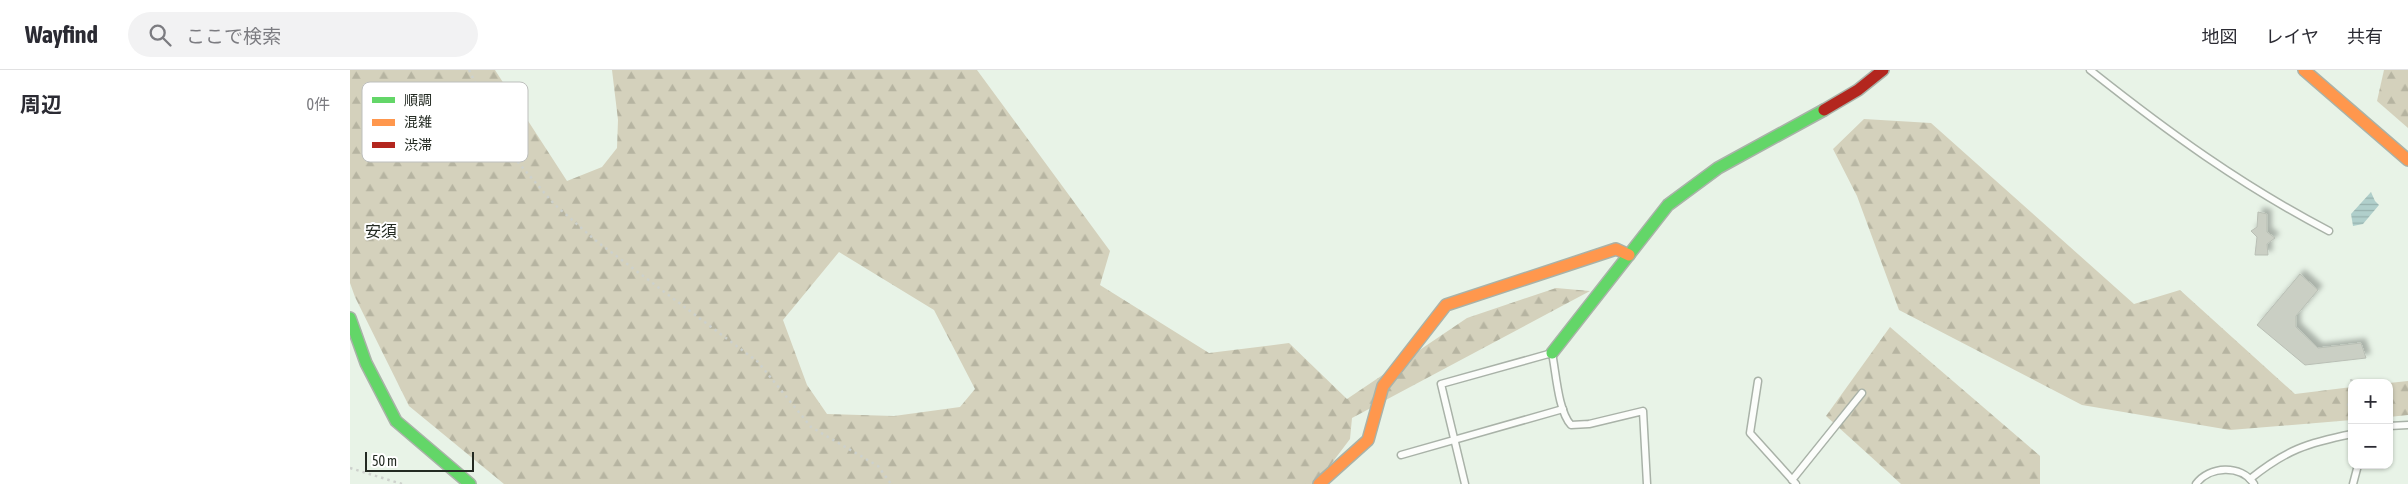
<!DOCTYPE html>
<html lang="ja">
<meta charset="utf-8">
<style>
body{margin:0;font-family:"Asap Condensed","Noto Sans JP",sans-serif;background:#f2f2f3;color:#2b2b33}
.controls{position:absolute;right:15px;bottom:15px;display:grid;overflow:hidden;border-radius:10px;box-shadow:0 1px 4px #0004}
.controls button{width:45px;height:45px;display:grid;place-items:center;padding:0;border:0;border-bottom:1px solid #e1e1e2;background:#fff;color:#2b2b33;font:25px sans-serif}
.scale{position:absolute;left:15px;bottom:12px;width:109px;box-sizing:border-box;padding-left:5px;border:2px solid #232a22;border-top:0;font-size:14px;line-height:18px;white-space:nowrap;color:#232a22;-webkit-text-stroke:4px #fff;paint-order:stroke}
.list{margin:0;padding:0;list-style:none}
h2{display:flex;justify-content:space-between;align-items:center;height:65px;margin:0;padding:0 20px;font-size:21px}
h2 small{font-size:16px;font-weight:400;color:#7c7c81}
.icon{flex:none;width:28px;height:28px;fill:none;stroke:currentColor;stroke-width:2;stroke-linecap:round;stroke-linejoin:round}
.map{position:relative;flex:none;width:2058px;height:414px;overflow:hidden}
header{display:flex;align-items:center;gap:30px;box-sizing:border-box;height:70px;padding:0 25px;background:#fff;border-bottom:1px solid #e1e1e2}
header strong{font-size:24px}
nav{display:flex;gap:28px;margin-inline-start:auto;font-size:18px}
.search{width:350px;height:45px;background:#f2f2f3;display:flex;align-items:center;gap:12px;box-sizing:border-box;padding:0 18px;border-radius:28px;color:#7c7c81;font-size:19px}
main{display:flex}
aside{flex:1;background:#fff}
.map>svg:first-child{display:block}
.forest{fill:url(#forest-firs);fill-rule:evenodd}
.water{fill:url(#water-rules)}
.building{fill:#cacfc4;stroke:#b9bfb5;filter:url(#shadow)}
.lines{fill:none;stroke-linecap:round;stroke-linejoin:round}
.lane-casing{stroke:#a9b2a8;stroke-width:9}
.fast-casing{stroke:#a9b2a8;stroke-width:14}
.slow-casing{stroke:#a9b2a8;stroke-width:14}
.jam-casing{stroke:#a9b2a8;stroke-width:14}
.path{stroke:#cdd1cc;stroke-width:2.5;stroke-dasharray:2.5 4;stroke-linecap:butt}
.lane{stroke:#fcfdfb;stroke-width:6}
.fast{stroke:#63d668;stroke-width:11}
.slow{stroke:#ff974d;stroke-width:11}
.jam{stroke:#b3261e;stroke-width:11}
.labels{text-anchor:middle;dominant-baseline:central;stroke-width:4;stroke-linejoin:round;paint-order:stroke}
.quarter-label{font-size:16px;fill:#232a22;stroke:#fff}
.key{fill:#fff;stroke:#bdbfbd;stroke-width:1}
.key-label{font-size:14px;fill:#232a22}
</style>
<header>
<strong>Wayfind</strong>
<div class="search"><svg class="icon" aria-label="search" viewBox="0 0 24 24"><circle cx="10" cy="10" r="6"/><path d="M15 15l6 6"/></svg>ここで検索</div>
<nav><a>地図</a><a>レイヤ</a><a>共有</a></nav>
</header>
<main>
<aside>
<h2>周辺<small>0件</small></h2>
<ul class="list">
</ul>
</aside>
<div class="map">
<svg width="2058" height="414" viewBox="0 0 2058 414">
<defs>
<pattern id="forest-firs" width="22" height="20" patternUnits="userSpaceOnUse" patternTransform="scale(1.25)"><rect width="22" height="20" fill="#d4d1bc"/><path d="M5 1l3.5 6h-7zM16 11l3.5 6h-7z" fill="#b6b4a1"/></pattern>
<pattern id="water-rules" width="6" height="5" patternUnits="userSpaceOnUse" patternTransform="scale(1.25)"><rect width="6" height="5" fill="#b0cfcb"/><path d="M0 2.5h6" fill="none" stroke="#97b2ae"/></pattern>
<filter id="shadow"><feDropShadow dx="4.5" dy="-4.5" stdDeviation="2.5" flood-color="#0004"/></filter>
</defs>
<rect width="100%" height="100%" fill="#e8f3e7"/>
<g class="forest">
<path d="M0,0h145l72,111 35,-14 15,-19 1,-28 -6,-50h365l133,181 -10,34 109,68 80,-10 58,56 120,-81 89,-30 34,3 -238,127 -2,21 -34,45h-812l-95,-78 -54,-109 -5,-14zM489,182l95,58 41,79 -15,18 -66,9 -67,-2 -20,-29 -24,-65z"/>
<path d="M2034,0h24v58l-31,-27z"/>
<path d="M1514,49l67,4 203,181 46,-14 115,104 57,-7v33l-122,10 -148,-25 -183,-95 -42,-114 -24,-47z"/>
<path d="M1540,257l150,129v28h-139l-75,-68z"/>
<path d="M2058,311v34l-19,2v-34z"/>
</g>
<path class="water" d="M2021,122l4,9 4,4 -16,19 -10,2 -2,-12z"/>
<g class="building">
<path d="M1908,142l9,2v18l8,6 -8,6 1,11h-13l2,-18 -6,-6 6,-4z"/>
<path d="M1950,204l18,16 -22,26v11l22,21 43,-5 5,15 -61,7 -48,-40z"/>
</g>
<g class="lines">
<defs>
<g id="lane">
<path d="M1740,0c78,62 151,115 239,161"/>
<path d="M1408,311l-8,52 46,51"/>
<path d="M2039,356l19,-1"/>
<path d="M1051,385l162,-46"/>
<path d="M1900,409c36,-29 57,-36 102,-45"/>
<path d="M1442,410l70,-87"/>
<path d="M1115,414l-24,-100 111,-31c4,19 6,58 19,72l18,-1 54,-13 4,73"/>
<path d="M1846,414c13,-18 45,-20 58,0"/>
<path d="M2003,414l5,-19"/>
</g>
<g id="fast">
<path d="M0,248l16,45 30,58 74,63"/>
<path d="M1202,283l116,-148 50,-37 106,-58"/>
</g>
<g id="slow">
<path d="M1954,0l104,90"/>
<path d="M969,414l49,-44 15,-54 63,-81 170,-56 13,6"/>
</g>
<path id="jam" d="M1474,40l34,-20 25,-20"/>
</defs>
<use href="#lane" class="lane-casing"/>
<use href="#fast" class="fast-casing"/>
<use href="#slow" class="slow-casing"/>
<use href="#jam" class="jam-casing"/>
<g class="path">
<path d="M119,0l41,83 44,51 41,36 163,122 53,65 67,39 13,18"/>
<path d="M2001,309l1,4"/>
<path d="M2002,330l-5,4 5,2"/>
<path d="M0,398l52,16"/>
</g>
<use href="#lane" class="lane"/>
<use href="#fast" class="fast"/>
<use href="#slow" class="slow"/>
<use href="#jam" class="jam"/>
</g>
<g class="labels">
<g class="quarter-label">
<text x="31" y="161">安須</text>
</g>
</g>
<rect x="12" y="12" width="166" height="80" rx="8" class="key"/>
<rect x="22" y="27" width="23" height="6" fill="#63d668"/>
<rect x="22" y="49" width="23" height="7" fill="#ff974d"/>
<rect x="22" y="72" width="23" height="6" fill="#b3261e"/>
<g class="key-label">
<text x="54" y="35">順調</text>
<text x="54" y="57">混雑</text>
<text x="54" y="80">渋滞</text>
</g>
</svg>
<div class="controls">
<button>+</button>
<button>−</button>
</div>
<div class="scale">50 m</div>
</div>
</main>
